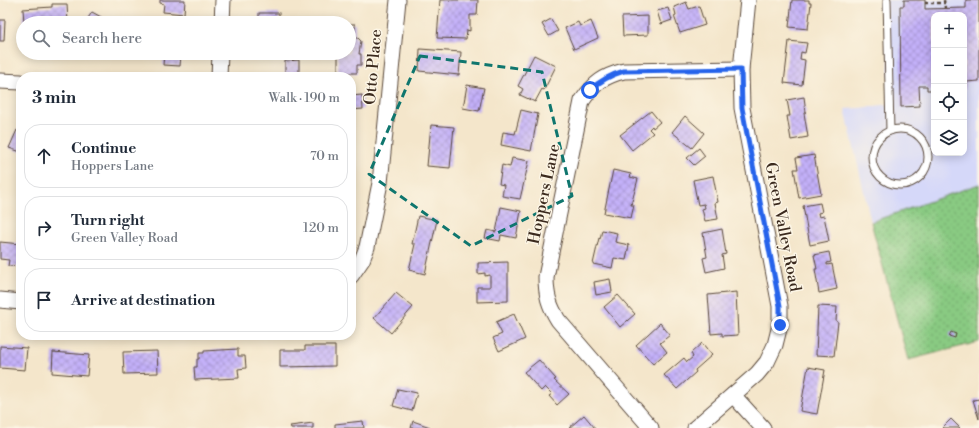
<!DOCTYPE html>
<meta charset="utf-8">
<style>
body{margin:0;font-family:"Libre Bodoni",serif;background:#f6f6f7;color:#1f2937}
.controls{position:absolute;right:12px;top:12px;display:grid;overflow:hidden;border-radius:8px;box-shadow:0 2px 10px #0003}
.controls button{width:36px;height:36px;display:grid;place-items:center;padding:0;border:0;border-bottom:1px solid #e0e1e3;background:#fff;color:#1f2937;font:20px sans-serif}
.stop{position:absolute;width:12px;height:12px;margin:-9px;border:3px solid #2563eb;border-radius:50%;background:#fff}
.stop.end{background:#2563eb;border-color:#fff;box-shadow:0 1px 4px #0008}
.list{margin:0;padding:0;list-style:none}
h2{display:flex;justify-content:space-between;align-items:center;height:52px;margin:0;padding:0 16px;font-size:17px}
h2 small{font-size:13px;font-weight:400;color:#747a83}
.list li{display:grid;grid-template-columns:26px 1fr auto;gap:12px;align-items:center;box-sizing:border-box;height:64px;margin:0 8px 8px;padding:0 8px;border:1px solid #e0e1e3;border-radius:16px}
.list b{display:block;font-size:15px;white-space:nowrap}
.list p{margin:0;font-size:13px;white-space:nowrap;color:#747a83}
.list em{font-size:13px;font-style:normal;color:#747a83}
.icon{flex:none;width:22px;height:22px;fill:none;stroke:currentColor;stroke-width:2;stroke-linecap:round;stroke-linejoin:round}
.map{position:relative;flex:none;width:979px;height:428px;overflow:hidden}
.search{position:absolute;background:#fff;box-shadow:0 2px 10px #0003;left:16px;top:16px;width:340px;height:44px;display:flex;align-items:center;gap:10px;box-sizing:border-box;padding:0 14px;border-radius:22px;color:#747a83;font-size:15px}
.panel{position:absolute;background:#fff;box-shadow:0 2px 10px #0003;left:16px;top:72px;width:340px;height:268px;border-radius:16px}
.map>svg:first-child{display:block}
.built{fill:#d5d8f9;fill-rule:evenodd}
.park{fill:url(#park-dots);stroke:#627a50}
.building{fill:url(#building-cross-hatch)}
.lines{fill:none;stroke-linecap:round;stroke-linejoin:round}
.service-casing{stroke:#574638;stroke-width:9}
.minor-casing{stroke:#574638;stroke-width:17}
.path{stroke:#574638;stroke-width:2.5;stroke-dasharray:3 3;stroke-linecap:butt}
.service{stroke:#fff;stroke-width:7}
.minor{stroke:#fff;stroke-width:15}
.route{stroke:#2563eb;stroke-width:5}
.marked{fill:none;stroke:#0f766e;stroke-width:3;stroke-dasharray:8 5;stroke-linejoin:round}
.labels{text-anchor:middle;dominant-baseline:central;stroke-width:3;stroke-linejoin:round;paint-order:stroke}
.street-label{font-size:16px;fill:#3b2a1e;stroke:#fcf5e5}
</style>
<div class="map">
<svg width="979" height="428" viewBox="0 0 979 428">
<defs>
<pattern id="park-dots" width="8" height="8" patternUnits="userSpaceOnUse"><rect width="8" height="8" fill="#89ca82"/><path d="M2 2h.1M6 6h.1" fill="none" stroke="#71a46a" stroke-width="1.8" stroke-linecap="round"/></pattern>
<pattern id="building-cross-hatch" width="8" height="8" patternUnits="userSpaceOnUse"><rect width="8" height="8" fill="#c3b0f9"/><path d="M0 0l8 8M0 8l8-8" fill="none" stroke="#a08fc9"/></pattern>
</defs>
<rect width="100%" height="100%" fill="#fcf5e5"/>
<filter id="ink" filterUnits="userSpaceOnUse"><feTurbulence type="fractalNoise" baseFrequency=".025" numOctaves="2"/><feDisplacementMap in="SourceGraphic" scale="8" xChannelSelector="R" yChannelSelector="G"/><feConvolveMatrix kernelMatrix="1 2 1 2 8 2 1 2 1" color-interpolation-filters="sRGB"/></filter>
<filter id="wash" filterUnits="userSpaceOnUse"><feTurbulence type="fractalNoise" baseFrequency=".012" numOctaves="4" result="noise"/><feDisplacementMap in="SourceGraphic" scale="16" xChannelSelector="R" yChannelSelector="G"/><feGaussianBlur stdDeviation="0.9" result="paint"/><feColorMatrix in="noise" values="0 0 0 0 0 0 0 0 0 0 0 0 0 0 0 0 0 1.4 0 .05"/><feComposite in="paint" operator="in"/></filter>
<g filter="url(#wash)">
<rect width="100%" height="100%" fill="#f4e6cb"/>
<path class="built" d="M886,0h93v184l-108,38 -26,-113 15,-1 30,-4zM934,15h30v138h-30z"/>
<path class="park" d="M979,184v158l-71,18 -37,-138z"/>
<g id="blocks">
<g class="building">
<path d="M160,0h25l-1,14 -21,-2 1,-8 -4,-1z"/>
<path d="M440,0h38l-1,15h-7v16l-3,-1 -1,9 -29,-1z"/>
<path d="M792,0h17v3h2l-3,26 -19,-2z"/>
<path d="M904,0h21v9l41,-1v-8h13v81l-13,1v7h-2v-74h-30v75h-7v-4h-8l1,20 -19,1 -1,-101h4z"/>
<path d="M686,2l3,7 10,-3 6,19 -25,8 -6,-17 2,-1 -2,-8z"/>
<path d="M52,4h15l1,19h-44l-1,-14 29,-2z"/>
<path d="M668,8l4,12 -11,4 -4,-13z"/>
<path d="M92,12l20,11h-27z"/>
<rect x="259" y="13" width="20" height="10"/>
<path d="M648,16v19l-25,1 -1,-19z"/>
<path d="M551,19l7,12 -9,5 -7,-12z"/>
<path d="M0,20h5l-1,21h-4z"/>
<path d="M591,21l7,17 -24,11 -9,-21 13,-6 2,4z"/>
<path d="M349,24h6v14h3l3,3 -2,13h2v11h-4v8h-19v-20h11z"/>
<path d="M789,41l18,2 -2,10 -4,-1 -1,7 5,1 -3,25 -18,-2z"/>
<path d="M420,49l41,3 -2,23 -40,-4z"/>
<path d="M164,53h17l-1,13 -17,-1z"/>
<path d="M534,55l22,11 -12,24 -2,-1 -7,13 -15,-7 3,-6 -5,-3z"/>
<path d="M299,60v17l-14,-1v-15z"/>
<path d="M467,85l17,3 -5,23 -16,-3z"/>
<path d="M362,95l1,14 -12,1v-14z"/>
<path d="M804,97l2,15 -2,1 4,24 -17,3 -4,-24h3l-3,-16z"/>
<path d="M521,110l17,4 -7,37 -30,-6 2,-13 12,2z"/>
<path d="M651,111l9,11 -7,6 -1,-2 -3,3 4,4 -21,17 -12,-15z"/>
<path d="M685,116l19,17 -12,15 -20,-16z"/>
<path d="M431,125l23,2 -4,41 -23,-2z"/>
<path d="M17,130l4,1v21l-12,-4z"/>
<path d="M699,148l6,8 -11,9 -7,-7z"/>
<path d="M814,155l7,39 -22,4 -5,-29h4l-2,-11z"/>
<path d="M512,158l17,3 -9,38 -18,-3 2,-11 -5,-1 3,-19 8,2z"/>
<path d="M613,170l18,4 -1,3 8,2 -7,26h3l-3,13 -27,-5z"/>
<path d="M713,176l5,26 -3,1 3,16 -13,2 -3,-12 3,-1 -1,-4 -6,1 -5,-25z"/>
<path d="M820,203l2,9 -4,1 1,4 5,-1 5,25 -19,4 -7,-39z"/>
<path d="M501,207l20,4 -5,27 -15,-3 -1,6 -15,-3 2,-8 9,2z"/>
<path d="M418,216l19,4 -12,54 -16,-4 6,-26h-3z"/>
<path d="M722,229l4,25 -4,1 2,13 -18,4 -3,-14 4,-1 -4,-24z"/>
<path d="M602,230l15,3 -2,9 14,3 -3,15 -12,-2 -2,10 -19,-4 6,-26 1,1z"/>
<path d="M0,242l21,2v23l-13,-1 1,-6 -9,-1z"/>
<path d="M829,252l2,10 -4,1v2l5,-1 5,25 -18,4 -4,-24h2l-3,-14z"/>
<path d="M508,262v39l-31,1v-15h13v-12l-5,1v-3l-7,1v-11z"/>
<path d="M610,279l2,13 -16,3 -2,-13z"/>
<path d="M736,292l2,43 -16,1v-3l-11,1 -3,-39z"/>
<path d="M396,293l17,14 -22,26 -17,-15z"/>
<path d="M618,295l17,19 -15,13 -16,-20z"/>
<path d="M818,306l19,1 -1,14 2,1 -4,34 -18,-1z"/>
<path d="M514,314l11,25 -26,12 -6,-13 9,-4 -6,-12z"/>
<path d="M660,323l10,12 -10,8 7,9 -14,12 -17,-19z"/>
<path d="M951,332l5,2 -1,4 -6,-2z"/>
<path d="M702,343l10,12 -17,15 1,2 -19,17 -13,-14 20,-17 3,4 6,-5 -2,-4z"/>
<path d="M0,346l27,2 -2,22 -25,-2z"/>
<path d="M305,346h30v20l-55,1v-17h25z"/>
<path d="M238,349v7h7l1,12 -8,1 1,9 -44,2 -1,-13h3v-8h2v-6h5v-2z"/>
<path d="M157,351l1,22 -34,1 -1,-22z"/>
<path d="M53,352l36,3 -2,21 -35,-3z"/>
<path d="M539,360l17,19 -2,1 15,14 -12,11 -8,-9 3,-2 -7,-7 -4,4 -17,-19z"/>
<path d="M808,367l17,3 -8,44 -17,-3z"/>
<path d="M398,389l19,4 -5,18 -19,-5z"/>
<path d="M979,399v20l-6,-19z"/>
<path d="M584,415l11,13h-26z"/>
<path d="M951,419l9,9h-18z"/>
<path d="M363,421l1,7h-29v-4z"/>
<path d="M413,421l17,6 -1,1h-18z"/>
<path d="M313,423v5h-22l-1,-2z"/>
</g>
</g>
</g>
<g filter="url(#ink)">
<use href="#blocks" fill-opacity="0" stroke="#574638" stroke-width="1"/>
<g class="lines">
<defs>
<g id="service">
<path d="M887,0l3,131"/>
<circle cx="900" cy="157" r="28"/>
</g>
<g id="minor">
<path d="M222,23l1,-23"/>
<path d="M219,77l1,-24"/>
<path d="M0,81l21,1"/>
<path d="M351,276l11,-16 5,-13 13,-64 18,-183"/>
<path d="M0,300l21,2"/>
<path d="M733,395l30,33"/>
<path d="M651,428l-93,-108c-9,-15 -12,-25 -12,-43l36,-176c12,-18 22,-25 42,-30l117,-2"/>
<path d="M695,428l62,-54 10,-12 8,-17 5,-20v-19l-38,-198 -1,-39 7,-69"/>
</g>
</defs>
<use href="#service" class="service-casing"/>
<use href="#minor" class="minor-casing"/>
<g class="path">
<path d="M944,0l1,8"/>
<path d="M925,3h20"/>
</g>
<use href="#service" class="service"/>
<use href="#minor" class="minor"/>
</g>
</g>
<g class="lines" filter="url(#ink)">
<path class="route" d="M590,90c11,-10 20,-15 34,-19l117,-2 1,39 38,198v19"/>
</g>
<path class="marked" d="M420,56l122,16 30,124 -101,50 -102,-72z"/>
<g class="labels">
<g class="street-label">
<text transform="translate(373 67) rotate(-85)">Otto Place</text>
<text transform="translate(544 194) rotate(-78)">Hoppers Lane</text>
<text transform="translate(783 227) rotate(79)">Green Valley Road</text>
</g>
</g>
</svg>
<div class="controls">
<button>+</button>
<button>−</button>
<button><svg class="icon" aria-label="locate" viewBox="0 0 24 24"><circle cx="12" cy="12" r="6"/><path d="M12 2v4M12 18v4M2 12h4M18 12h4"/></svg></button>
<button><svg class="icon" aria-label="layers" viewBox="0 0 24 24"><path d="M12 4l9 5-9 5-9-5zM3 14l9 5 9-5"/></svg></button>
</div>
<div class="stop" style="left:590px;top:90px"></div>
<div class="stop end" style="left:780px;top:325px"></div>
<div class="search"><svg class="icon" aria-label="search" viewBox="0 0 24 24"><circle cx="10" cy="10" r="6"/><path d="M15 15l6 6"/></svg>Search here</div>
<section class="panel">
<h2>3 min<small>Walk · 190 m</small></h2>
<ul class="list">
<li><svg class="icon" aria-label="ahead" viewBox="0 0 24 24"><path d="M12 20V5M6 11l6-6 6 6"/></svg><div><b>Continue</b><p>Hoppers Lane</p></div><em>70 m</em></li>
<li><svg class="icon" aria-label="right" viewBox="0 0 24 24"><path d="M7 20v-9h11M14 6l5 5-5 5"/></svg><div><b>Turn right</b><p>Green Valley Road</p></div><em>120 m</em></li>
<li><svg class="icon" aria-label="arrive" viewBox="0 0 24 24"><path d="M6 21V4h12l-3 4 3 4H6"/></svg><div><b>Arrive at destination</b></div></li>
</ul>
</section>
</div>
